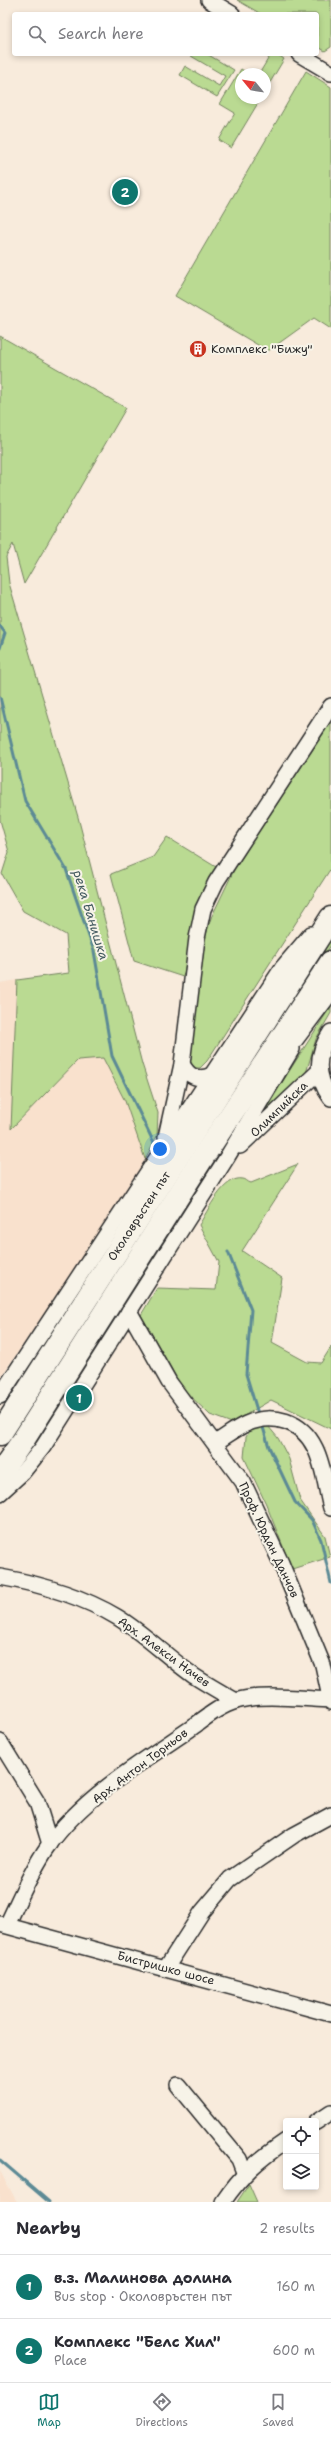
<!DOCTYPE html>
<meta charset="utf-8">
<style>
body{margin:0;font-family:"Shantell Sans",sans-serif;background:#f2f2f3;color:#2b2b33}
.controls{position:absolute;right:12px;bottom:12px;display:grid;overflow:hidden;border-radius:4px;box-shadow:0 2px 6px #0003}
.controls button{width:36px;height:36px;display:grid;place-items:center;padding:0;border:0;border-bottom:1px solid #e1e1e2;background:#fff;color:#2b2b33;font:20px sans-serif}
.compass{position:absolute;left:235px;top:68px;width:36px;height:36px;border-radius:50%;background:#fff;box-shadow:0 2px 6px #0003;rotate:300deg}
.you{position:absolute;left:160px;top:1149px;width:14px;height:14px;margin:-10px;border:3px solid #fff;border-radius:50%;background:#1a73e8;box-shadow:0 0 0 6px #1a73e833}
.badge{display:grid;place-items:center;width:26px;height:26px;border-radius:50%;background:#0f766e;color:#fff;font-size:13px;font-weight:700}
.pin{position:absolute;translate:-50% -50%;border:2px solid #fff;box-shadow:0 1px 4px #0006}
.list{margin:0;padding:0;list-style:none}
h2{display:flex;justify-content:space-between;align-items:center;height:52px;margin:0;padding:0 16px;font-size:17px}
h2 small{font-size:13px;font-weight:400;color:#7c7c81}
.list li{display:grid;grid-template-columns:26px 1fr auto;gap:12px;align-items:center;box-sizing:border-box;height:64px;padding:0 16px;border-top:1px solid #e1e1e2}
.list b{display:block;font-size:15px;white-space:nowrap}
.list p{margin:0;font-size:13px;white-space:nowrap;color:#7c7c81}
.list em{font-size:13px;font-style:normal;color:#7c7c81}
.icon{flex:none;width:22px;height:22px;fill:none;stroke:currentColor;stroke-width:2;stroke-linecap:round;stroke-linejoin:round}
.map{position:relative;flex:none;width:331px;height:2202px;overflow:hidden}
.search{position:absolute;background:#fff;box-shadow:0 2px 6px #0003;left:12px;right:12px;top:12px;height:44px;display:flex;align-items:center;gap:10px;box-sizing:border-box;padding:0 14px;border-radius:4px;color:#7c7c81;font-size:15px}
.sheet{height:180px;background:#fff}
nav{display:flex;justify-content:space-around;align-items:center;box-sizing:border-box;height:56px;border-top:1px solid #e1e1e2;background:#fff;font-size:11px;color:#7c7c81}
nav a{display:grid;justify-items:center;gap:2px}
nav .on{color:#0f766e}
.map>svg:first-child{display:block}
.built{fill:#f9e1cd}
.green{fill:#bada92;stroke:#72825e}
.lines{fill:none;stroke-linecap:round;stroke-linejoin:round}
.stream{stroke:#5c8a95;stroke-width:3}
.minor-casing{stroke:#2b2b2b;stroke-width:18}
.major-casing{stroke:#2b2b2b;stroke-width:22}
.highway-casing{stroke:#2b2b2b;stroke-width:25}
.minor{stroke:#f7f3e8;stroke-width:15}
.major{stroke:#f7f3e8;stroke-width:19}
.highway{stroke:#f7f3e8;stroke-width:22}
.labels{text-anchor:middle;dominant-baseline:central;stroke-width:4;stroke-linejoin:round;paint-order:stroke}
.poi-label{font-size:12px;fill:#2b2b2b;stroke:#f7f3e8;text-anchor:start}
.street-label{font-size:12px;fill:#2b2b2b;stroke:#f7f3e8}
.water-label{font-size:13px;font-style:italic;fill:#435a60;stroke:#f7f3e8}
</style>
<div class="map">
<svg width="331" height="2202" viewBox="0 0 331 2202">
<rect width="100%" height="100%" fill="#f8ebdc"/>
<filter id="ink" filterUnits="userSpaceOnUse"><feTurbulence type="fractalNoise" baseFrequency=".025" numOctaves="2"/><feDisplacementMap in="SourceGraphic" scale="8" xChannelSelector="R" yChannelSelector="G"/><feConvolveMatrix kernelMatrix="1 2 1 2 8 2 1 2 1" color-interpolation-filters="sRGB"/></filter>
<g filter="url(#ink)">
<g class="built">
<path d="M17,980l-5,148 66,-68 25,-2 22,43 20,58 -35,60 -110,159v-395z"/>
<path d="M0,2171l17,31h-17z"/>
</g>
<g class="green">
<path d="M237,0h94v47l-6,4 -8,-5v-32h-56z"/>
<path d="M192,54h15l27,16 -17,27 -37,-22 5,-9 34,20 6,-10 -34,-20z"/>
<path d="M271,54h6l7,5 -19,32v-17h-6z"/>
<path d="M241,69l8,5h-8v24h20l-30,50 -12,-8 16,-27 -15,-9z"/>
<path d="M306,71l25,16v242l-17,-11 -46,33 -93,-55z"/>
<path d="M0,336l126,72 -102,176 -11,-40 -7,13 3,26 69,234 64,247 16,49 -1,23 -12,23 -20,-58 -22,-43 -25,2 -67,69 6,-149 52,-7 -3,-38 -43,-24 -21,-37 7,-22 -9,-32z"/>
<path d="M331,722v146l-124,193 -7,7h-8l-2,-8 15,-122 6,-20 24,-50z"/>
<path d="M167,837l49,30 -14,24 -19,86 -49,-16 -23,-87 42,-17z"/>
<path d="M331,936v9l-113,175 -4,-3z"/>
<path d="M331,1006v7l-15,26 -10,34 -45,42z"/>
<path d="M298,1164l-56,87 40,27 -10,65 35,19 14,1 10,-16v82l-60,-29 -39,23 -22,-8 -27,-26 -42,-74 16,-27 59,2 3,-28 -20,-37c8,-13 25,-50 44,-46 3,0 4,3 8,4z"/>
<path d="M268,1426l10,12 11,21 11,41 25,36 5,21 -38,12 -26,-65 -22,-47 2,-20 5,-8z"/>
<path d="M249,2184l8,18h-20z"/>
</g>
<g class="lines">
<g class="stream">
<path d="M0,626l5,7 -5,15"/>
<path d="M0,697l25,104 41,68 28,82 18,105 42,87"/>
<path d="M228,1252l23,58 -5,64 13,43"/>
<path d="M262,1424l7,23 26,55 17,18 9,20 10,43"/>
<path d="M0,2160l49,42"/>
</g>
<defs>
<g id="minor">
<path d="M209,0l23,14"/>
<path d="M299,54l32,19"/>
<path d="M331,1032c-15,22 -16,45 0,66"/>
<path d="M182,1064c7,13 15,17 30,11"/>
<path d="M166,1137l16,-73 15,-126 6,-29 13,-27 115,-176"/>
<path d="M240,1146l79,-75"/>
<path d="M129,1311l40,71 74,100 38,81 42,102 8,37"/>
<path d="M0,1396l283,-429 28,-33"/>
<path d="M215,1443c10,-6 20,-14 31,-19 27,-12 56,-3 69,24 9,18 11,41 16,60"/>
<path d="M0,1493l22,-20 21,-26 183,-288 66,-110"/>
<path d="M0,1577c40,7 82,19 117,40 28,17 51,41 77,59 14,9 28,17 42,25"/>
<path d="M0,1742l37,60 13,42"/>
<path d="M0,1924l331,90"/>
<path d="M7,1925c13,-27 25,-56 42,-80 33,-47 94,-84 141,-116 14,-10 29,-23 46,-28 24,-8 69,-2 95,-1"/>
<path d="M166,1968l36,-56 28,-33 64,-44 37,-20"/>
<path d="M178,2085l61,74 5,13"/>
<path d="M316,2122l15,-10"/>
<path d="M223,2202c19,-28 35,-42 63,-61"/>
</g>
<path id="major" d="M280,1057l51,-68"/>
<g id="highway">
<path d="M0,1434l331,-516"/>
<path d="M0,1473l24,-34 181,-285 126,-192"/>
</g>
</defs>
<use href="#minor" class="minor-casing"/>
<use href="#major" class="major-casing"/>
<use href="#highway" class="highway-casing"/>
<use href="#minor" class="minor"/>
<use href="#major" class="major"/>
<use href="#highway" class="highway"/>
</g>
</g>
<defs>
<symbol id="building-disc" viewBox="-11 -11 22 22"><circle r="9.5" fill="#c8321e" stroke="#f7f3e8"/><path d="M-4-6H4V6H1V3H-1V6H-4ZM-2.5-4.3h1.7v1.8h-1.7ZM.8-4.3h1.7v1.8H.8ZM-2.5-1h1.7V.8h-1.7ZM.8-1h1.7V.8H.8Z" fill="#fff"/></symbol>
</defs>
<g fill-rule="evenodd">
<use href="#building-disc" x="188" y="339" width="20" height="20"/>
</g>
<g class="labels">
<g class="poi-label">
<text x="211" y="349">Комплекс "Бижу"</text>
</g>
<g class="street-label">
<text transform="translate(279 1109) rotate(-44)">Олимпийска</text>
<text transform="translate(139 1216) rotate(-57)">Околовръстен път</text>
<text transform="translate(269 1540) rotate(65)">Проф. Юрдан Данчов</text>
<text transform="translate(164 1652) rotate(36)">Арх. Алекси Начев</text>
<text transform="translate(140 1766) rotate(-37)">Арх. Антон Торньов</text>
<text transform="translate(166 1968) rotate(15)">Бистришко шосе</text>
</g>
<g class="water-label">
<text transform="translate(91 915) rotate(73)">река Банишка</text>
</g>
</g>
</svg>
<div class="controls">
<button><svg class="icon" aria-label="locate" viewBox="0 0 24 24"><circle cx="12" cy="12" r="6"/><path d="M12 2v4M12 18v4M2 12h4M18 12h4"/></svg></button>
<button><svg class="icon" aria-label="layers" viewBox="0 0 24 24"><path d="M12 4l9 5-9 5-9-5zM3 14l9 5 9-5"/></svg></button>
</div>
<svg class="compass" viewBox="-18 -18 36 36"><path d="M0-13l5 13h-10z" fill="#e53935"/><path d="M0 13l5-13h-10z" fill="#7c7c81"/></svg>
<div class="you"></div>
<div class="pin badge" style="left:79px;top:1398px">1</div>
<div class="pin badge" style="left:125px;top:192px">2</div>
<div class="search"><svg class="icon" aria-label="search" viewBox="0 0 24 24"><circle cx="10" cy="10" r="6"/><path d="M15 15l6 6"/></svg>Search here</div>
</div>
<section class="sheet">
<h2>Nearby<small>2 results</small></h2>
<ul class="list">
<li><span class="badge">1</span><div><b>в.з. Малинова долина</b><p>Bus stop · Околовръстен път</p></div><em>160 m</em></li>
<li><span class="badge">2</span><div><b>Комплекс &quot;Белс Хил&quot;</b><p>Place</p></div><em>600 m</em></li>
</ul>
</section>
<nav>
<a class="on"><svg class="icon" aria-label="map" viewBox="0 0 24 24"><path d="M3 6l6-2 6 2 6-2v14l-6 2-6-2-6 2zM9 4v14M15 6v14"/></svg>Map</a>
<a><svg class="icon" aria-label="directions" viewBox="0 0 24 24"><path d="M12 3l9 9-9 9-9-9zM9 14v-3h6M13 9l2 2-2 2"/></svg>Directions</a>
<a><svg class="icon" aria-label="saved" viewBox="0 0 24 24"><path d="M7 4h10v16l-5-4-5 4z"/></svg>Saved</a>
</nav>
